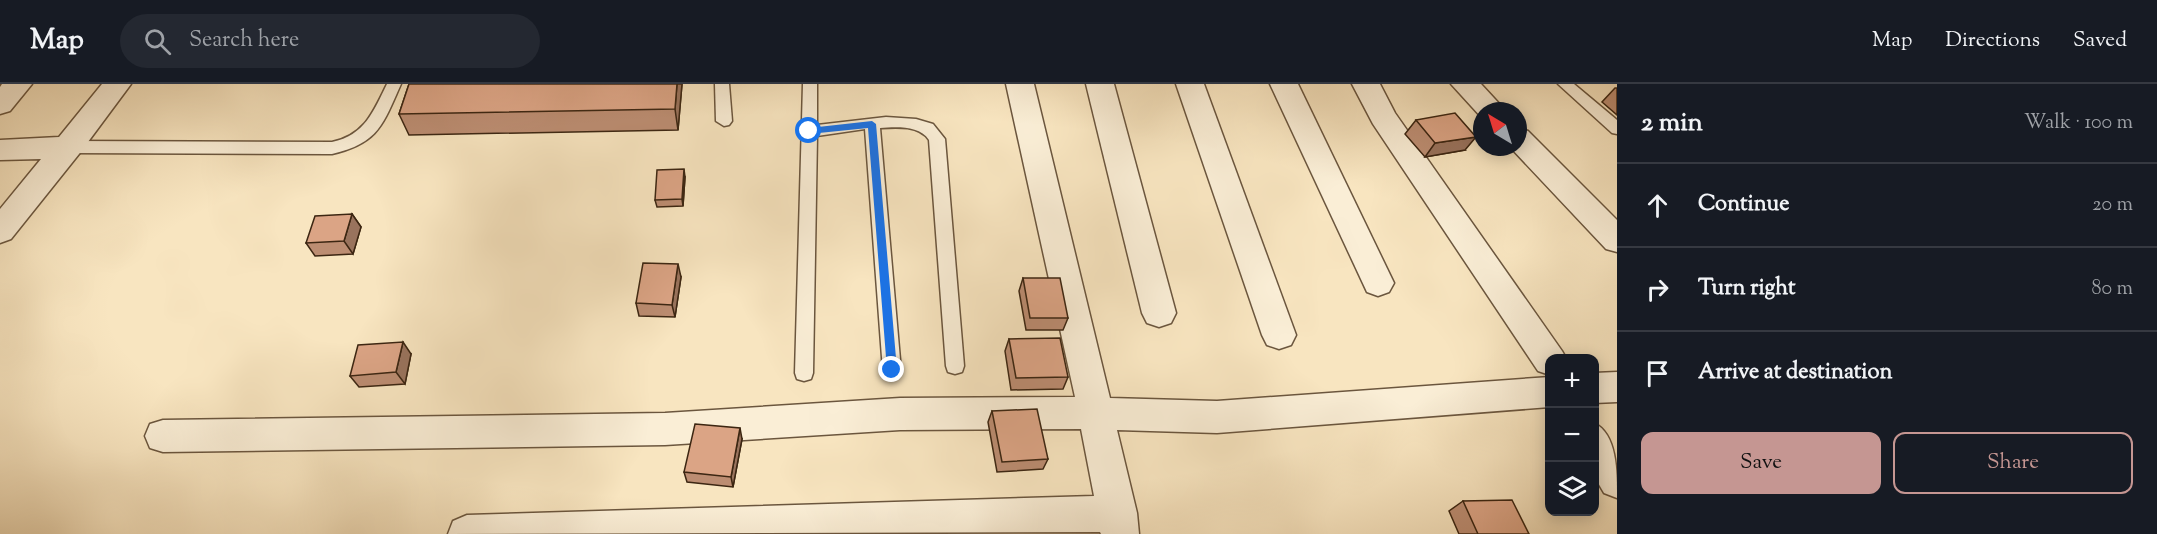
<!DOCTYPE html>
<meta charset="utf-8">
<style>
body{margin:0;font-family:"Sorts Mill Goudy",serif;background:#242831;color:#f1f3f6}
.controls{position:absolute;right:18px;bottom:18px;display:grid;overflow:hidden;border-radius:12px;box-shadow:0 3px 15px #0003}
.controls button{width:54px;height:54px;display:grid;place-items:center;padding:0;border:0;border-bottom:2px solid #363941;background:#171b24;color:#f1f3f6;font:30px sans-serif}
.compass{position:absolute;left:1473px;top:18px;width:54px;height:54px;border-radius:50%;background:#171b24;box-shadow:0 3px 15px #0003;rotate:322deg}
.stop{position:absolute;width:18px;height:18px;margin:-14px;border:4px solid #1a73e8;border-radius:50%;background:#fff}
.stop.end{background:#1a73e8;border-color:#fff;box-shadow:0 2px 6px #0008}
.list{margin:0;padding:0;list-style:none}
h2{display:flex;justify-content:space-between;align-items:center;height:78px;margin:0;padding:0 24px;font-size:26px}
h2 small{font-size:20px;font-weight:400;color:#9ea1a6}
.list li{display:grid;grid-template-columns:39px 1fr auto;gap:18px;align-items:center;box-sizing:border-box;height:84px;padding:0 24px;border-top:2px solid #363941}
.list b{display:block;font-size:22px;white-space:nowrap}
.list em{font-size:20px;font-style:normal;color:#9ea1a6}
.actions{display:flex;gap:12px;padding:18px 24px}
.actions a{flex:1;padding:14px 0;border:2px solid #c59692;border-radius:12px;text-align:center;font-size:21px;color:#c59692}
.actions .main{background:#c59692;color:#111}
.icon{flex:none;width:33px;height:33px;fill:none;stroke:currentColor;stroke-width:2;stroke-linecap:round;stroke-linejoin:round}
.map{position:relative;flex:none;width:1617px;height:450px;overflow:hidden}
header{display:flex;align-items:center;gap:36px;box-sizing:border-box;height:84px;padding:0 30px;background:#171b24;border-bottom:2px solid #363941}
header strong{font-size:28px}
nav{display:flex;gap:33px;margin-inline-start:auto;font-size:21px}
.search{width:420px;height:54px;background:#242831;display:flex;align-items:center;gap:15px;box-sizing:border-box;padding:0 21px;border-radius:33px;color:#9ea1a6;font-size:22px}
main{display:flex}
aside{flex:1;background:#171b24}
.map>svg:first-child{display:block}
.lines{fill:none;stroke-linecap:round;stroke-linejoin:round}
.lane-casing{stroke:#6b563e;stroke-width:3}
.street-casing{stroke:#6b563e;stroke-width:3}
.lane{fill:#faeed6;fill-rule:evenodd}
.street{fill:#faeed6;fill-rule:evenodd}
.wall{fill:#bc8d72;stroke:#3c2612;stroke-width:1.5}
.shaded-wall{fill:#99735d;stroke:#3c2612;stroke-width:1.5}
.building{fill:#dba485;stroke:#3c2612;stroke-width:1.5}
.route{fill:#1a73e8}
</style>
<header>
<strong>Map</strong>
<div class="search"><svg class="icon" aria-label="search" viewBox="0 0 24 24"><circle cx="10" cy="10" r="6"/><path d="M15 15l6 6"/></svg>Search here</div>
<nav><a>Map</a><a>Directions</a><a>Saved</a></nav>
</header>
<main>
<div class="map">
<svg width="1617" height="450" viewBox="0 0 1617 450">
<rect width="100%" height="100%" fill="#f8e5c0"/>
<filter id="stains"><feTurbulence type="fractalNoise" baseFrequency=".00333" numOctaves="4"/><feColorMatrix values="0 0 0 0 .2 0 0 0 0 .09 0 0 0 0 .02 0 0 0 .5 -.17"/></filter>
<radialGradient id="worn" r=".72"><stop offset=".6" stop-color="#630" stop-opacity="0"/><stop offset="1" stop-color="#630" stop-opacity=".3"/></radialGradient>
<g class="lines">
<defs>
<g id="lane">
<path d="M387,0h14c-18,40 -22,59 -69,70l-263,-1 -8,-6 8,-6 263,1c33,-7 41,-30 55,-58z"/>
<path d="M715,0h14l3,37 -3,4 -5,1 -8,-5z"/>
<path d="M803,0h14v41l69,-8 30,2 17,5 12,15 19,227 -2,6 -7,2 -7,-2 -2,-6 -17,-226c-10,-15 -33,-13 -49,-12l21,243 -2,6 -7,2 -7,-2 -2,-6 -18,-242 -48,7 -4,237 -2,6 -7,2 -7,-2 -2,-6z"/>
<path d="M1558,0h16l43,36v14l-5,-1z"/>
</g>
<g id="street">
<path d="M2,0h30l-22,27 -10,3v-27z"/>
<path d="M102,0h29l-52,70 -68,85 -11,4v-34l41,-50 -41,1v-20l59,-3z"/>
<path d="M1006,0h28l76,314 107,3 333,-24v30l-333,26 -100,-3 20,83 2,21h-38l-1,-2 -652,2 5,-13 14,-6 627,-19 -13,-67 -181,1 -235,15 -502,7 -13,-4 -5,-12 5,-12 13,-4 502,-7 235,-15 175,-1z"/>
<path d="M1086,0h28l62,229 -5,10 -12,4 -12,-4 -5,-10z"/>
<path d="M1176,0h28l92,251 -5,10 -12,4 -12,-4 -5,-10z"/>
<path d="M1270,0h28l96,199 -5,9 -11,4 -11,-4z"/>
<path d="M1352,0h28l15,29 167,238 4,7h-16v17l-12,-4 -165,-247z"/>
<path d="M1451,0h30l25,27h-24v7z"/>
<path d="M1518,44l10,3 89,89v32l-11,-3 -96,-102h8z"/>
<path d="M1617,288v30l-23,1v-30z"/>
<path d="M1594,339c23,11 23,48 23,75l-13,-5 -10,-17z"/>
</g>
</defs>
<use href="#lane" class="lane-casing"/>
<use href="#street" class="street-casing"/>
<use href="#lane" class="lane"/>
<use href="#street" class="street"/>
</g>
<g class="wall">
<path d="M409,0h273l-4,46 -269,5 -10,-21z"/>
<path d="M1615,4h2v27l-15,-13z"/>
<path d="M1416,36l49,30 -40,7 -20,-23z"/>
<path d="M685,93l-2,29 -26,1 -2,-7z"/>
<path d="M352,130l9,13 -8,27 -38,2 -9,-13z"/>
<path d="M681,193l-6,40 -36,-1 -3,-13z"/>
<path d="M1023,194l45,40 -5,12h-37l-7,-39z"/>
<path d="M1009,255l59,38 -5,12 -52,1 -6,-39z"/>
<path d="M411,270l-6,30 -46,3 -9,-11z"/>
<path d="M992,327l56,48 -5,10 -46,3 -9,-50z"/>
<path d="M742,355l-9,48 -46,-5 -3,-10z"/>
<path d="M1463,417l66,33h-70l-10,-23z"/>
</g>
<g class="shaded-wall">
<path d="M677,0h5l-4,46 -3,-21z"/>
<path d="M1476,53l-11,13 -40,7 10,-14z"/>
<path d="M684,85l1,8 -2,29 -1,-7z"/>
<path d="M352,130l9,13 -8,27 -9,-13z"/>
<path d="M678,180l3,13 -6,40 -3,-12z"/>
<path d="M403,258l8,12 -6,30 -9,-12z"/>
<path d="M740,344l2,11 -9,48 -2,-10z"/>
</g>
<g class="building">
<path d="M409,0h268l-2,25 -276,5z"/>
<path d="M1455,29l21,24 -41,6 -19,-23z"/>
<path d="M684,85l-2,30 -27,1 2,-30z"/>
<path d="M352,130l-8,27 -38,2 9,-27z"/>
<path d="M643,179l35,1 -6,41 -36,-2z"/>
<path d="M1023,194h37l8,40h-38z"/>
<path d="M1060,254l8,39 -52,1 -7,-39z"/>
<path d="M403,258l-7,30 -46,4 8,-31z"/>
<path d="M1037,325l11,50 -46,3 -10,-51z"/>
<path d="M695,340l45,4 -9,49 -47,-5z"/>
<path d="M1512,416l17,34h-51l-15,-33z"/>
</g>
<path class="route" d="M872,37l4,3 21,246 -5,5 -5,-5 -19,-242 -59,6 -4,-3 4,-3z"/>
<rect width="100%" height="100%" filter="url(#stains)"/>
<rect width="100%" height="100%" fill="url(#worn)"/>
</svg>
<div class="controls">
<button>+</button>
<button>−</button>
<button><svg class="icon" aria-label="layers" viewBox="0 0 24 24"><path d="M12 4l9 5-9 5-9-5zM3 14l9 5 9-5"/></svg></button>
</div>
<svg class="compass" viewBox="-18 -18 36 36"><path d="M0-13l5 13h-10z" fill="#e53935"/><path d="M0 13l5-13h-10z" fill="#9ea1a6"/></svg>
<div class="stop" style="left:809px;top:47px"></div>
<div class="stop end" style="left:892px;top:286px"></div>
</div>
<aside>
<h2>2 min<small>Walk · 100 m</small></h2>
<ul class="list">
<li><svg class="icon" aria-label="ahead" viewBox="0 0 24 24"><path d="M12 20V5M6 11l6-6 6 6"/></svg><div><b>Continue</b></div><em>20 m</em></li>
<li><svg class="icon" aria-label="right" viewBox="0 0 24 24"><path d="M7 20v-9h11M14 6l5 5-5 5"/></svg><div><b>Turn right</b></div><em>80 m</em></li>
<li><svg class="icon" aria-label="arrive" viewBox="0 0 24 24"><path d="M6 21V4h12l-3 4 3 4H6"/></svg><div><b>Arrive at destination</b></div></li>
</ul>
<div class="actions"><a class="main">Save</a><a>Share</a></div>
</aside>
</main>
